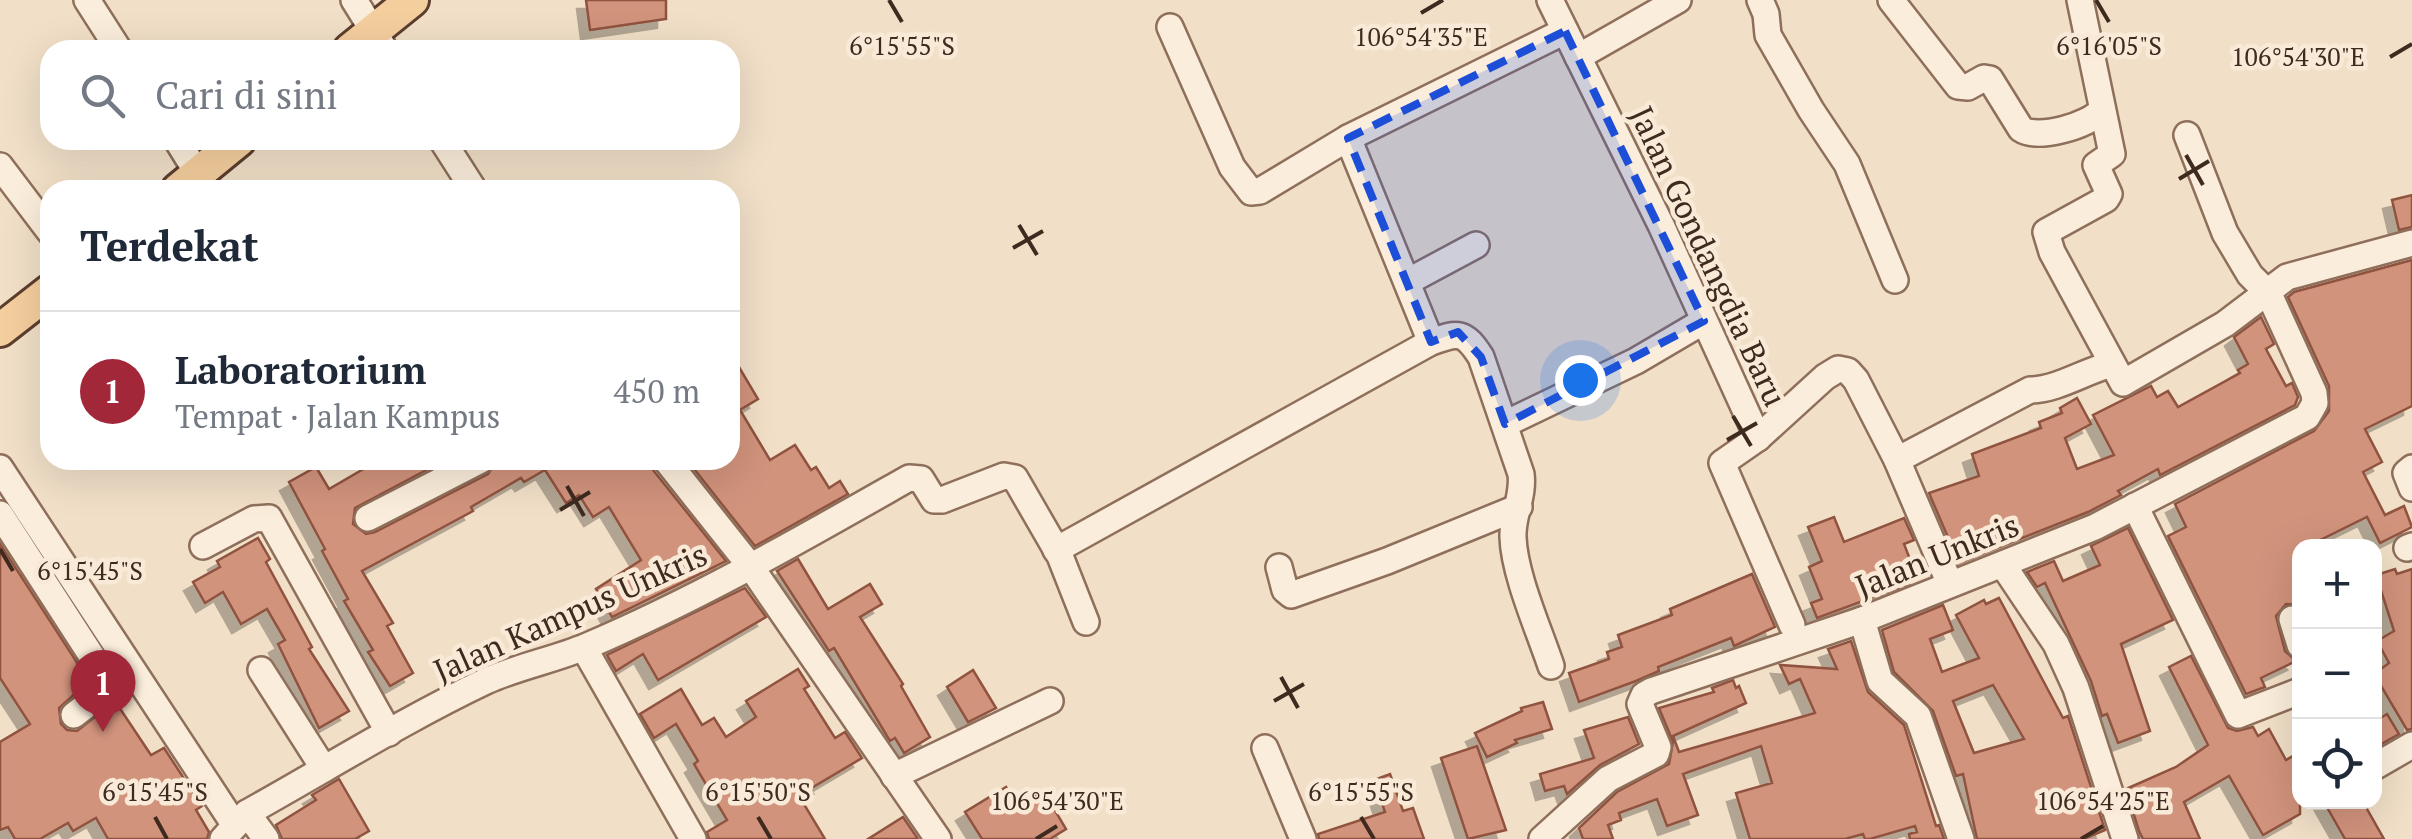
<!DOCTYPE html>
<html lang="id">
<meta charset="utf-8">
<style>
body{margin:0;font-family:"PT Serif",serif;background:#f6f6f7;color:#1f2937}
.controls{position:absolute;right:30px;bottom:30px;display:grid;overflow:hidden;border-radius:20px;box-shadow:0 10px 40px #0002}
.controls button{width:90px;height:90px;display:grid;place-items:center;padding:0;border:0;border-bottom:2px solid #e0e1e3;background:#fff;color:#1f2937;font:50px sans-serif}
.you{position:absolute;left:1580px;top:380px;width:35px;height:35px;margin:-25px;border:8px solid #fff;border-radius:50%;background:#1a73e8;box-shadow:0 0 0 15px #1a73e833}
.badge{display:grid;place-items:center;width:65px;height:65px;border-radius:50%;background:#a12739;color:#fff;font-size:32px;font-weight:700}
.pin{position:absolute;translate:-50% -82px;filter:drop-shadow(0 2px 5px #0008)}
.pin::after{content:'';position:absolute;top:52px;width:35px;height:30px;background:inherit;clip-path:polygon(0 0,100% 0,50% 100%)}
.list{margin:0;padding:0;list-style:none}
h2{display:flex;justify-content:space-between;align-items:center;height:130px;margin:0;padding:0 40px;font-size:42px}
h2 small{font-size:32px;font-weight:400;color:#747a83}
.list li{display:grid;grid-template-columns:65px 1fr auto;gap:30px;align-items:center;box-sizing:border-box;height:160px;padding:0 40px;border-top:2px solid #e0e1e3}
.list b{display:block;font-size:38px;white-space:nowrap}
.list p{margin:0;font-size:32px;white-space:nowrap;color:#747a83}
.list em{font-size:32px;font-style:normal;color:#747a83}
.icon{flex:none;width:55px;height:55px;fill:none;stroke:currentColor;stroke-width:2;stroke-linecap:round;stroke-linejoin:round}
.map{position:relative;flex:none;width:2412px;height:839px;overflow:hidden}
.search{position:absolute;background:#fff;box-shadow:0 10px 40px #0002;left:40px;top:40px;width:700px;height:110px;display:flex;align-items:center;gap:25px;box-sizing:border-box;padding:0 35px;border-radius:30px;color:#747a83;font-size:38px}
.panel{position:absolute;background:#fff;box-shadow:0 10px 40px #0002;left:40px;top:180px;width:700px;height:290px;border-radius:30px}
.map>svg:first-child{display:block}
.building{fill:#d1937b;stroke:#8f533f;stroke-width:2.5;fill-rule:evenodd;filter:url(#shadow)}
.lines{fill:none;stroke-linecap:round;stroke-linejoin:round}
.minor-casing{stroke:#8e6f5b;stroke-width:30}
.major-casing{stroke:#5c3e2f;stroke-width:38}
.minor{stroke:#fbeddb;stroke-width:25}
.major{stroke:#f5ce9e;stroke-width:32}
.marked{fill:#1d4ed8;fill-opacity:0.2;stroke:#1d4ed8;stroke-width:8;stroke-dasharray:20 12;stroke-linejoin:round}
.ticks{fill:none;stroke:#3e2a1f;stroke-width:4}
.labels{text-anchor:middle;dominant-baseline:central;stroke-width:9;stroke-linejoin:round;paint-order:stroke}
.street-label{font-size:32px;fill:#3e2a1f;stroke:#f8ead7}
.ticks-label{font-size:25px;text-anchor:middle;fill:#3e2a1f;stroke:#f8ead7;stroke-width:9;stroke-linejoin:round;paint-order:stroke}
</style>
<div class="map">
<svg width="2412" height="839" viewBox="0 0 2412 839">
<defs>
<filter id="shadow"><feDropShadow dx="-9" dy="9" stdDeviation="0" flood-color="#0004"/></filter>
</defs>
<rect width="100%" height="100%" fill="#f1dfc7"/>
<g class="building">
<path d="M586,0h80v19l-76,11z"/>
<path d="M2412,195v32l-13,3 -7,-30z"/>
<path d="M2412,260v146l-47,23 17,33 -19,10 22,43 19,-9 8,21 -32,16 -13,-26 -59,29h-8v59l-14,-1 -10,12 9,35 11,10 -35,17 4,9 -19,7 -78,-158 18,-9 -11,-23 139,-73 15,-20v-25l-41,-89 6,-5z"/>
<path d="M2261,317l13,27 -8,5 20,37 6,-3 6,14 -3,8 -135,70 -2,-6 -40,22 3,4 -33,17 -129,51 -30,-70 50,-17 -7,-22 69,-26 -2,-6 23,-9 -2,-5 17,-10 14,26 -26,14 12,31 37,-14 -21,-40 58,-29 6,11 11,-6 10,16 62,-34 -2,-3 10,-6 -14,-27z"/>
<path d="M730,352l28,47 -18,11 30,50 25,-15 16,25 5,-3 13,21 11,-7 8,13 -93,52 -68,-86h43z"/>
<path d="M379,460h66l-90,48 -2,16 13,10 9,-2 113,-58 9,-14h153l3,10 73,91 -114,56 -16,-28 45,-29 -32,-53 -16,10 -14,-22 -13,8 -21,-33 -21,12 -3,-4 -50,29 2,4 -111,60 31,52 -6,3 26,47 -23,13 -22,-34 5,-2 -29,-49 4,-2 -26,-48 3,-2 -36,-67 27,-15 13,22z"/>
<path d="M1834,517l10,25 60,-24 10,22 -10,4 9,23 -9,3 5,14 -92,34 -6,-15 11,-4 -13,-32 13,-6 -14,-34z"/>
<path d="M2128,528l45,92 -52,24 29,87 -32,12 -11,-29 -5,2 -11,-35 -46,-98 -8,4 -10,-15 27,-11 9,20 37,-16 -9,-19z"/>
<path d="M258,538l12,21 -4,3 46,85 -3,2 40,62 -30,17 -41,-84 7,-4 -18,-31 -26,15 -18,-32 -18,11 -12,-21 27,-15 -3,-6z"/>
<path d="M0,544l89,137 -30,27 2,16 6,6 10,1 38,-30 36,54 13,-7 38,58 -6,4 13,22 -2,7h-99l-12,-21 -23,13 -5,-8 -28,16h-25l-7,-12 -8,3v-88l30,-18 -30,-46z"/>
<path d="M798,559l30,50 42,-25 12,20 -22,13 43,67 -2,2 29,51 -26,16 -9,-15 -5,3 -56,-93 -5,3 -52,-80z"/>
<path d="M2395,569l2,5 15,-5v160l-5,1 -33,-56 15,-11 -12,-22 17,-10 -18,-56z"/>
<path d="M1752,574l23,53 -41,19 -3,-8 -73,29 1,4 -23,10 -57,21 -10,-29 40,-14 -2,-7 15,-5 -4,-12 54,-20 -2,-6z"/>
<path d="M745,588l21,29 -108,63 -15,-26 -27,17 -9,-16z"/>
<path d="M1999,598l64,120 5,-2 37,114 -21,9h-107l-14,-65 -7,2 -23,-65 -39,-39 -12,-42 61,-25 10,25 -23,9 12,33 37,-14 -23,-43 28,-15 2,4zM1993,685l31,54 -50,14 -21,-52z"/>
<path d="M1851,641l17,51 36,33 32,101 3,-1 5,14h-34l-1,-5 8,-2 -2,-6 -45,13h-5l-2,-5 -18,5h-95l-14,-46 36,-10 -11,-37 -78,28 15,41 -31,11 -10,-27 -38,14 2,7 -13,5 5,14h-30l-4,-11 38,-36 52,-28 4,-22 -14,-34 55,-16 -2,-4 21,-8 3,8 3,-2 7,17 -73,33 6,16 136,-39 -15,-34 -11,5 -9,-19 57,4 -9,-20z"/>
<path d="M2191,656l37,72 9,3 16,-4 5,9 11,-7 17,31 14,-8v62l-37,21 -34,-59 -45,26 16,37h-57l-4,-8 -13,-42 50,-22 32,-22 -39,-78z"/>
<path d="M798,669l11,17 -5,3 31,49 10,-6 17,26 -52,31 3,5 -11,7 23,38h-116l-2,-7 20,-12 -33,-56 4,-3 -22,-37 -22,14 -14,-24 41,-25 21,36 12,-7 12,19 30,-20 -10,-16z"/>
<path d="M973,670l23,38 -28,14 -21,-35z"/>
<path d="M1543,702l9,27 -37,11 2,3 -30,14 -12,-24 47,-22 -1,-3z"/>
<path d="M2387,714l12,20 -25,14v-26z"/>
<path d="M1628,717l11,27 -39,21 -33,29 -3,-8 -19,5 -5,-17 54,-16 -10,-28z"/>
<path d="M1477,746l29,84 -38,9 -27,-81z"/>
<path d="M1390,774l13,37 10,-3 11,31h-105l-1,-5 67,-22 -11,-32z"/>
<path d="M339,779l30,52 -14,8h-73l-6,-14 40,-25 -4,-5z"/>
<path d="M1006,787l11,19 26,-16 23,39 -16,10h-68l-17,-27z"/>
<path d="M2324,802h39l21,37h-39z"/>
<path d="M903,817l15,22h-50z"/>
</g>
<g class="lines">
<defs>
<g id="minor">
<path d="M87,0l32,50"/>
<path d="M354,0l31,50"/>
<path d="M1550,0l111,225 97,213"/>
<path d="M1760,0l6,14 2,21 43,75 36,54 48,116"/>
<path d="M1891,0l67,86 10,1 16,-9 6,1 31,50c16,11 69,-3 80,-19"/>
<path d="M2080,0l32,154 -16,11 13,29 -3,5 -60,33 6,20 71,131 102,-59 62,-47 125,-34"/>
<path d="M1170,27l62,140 19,25 9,-1 88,-53 217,-107"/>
<path d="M1578,57l100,-57"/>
<path d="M1348,138l83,204"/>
<path d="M177,140l21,34"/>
<path d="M442,140l32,50"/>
<path d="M0,166l50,66"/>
<path d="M1407,282l69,-37"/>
<path d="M1505,424l131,-63 68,-40"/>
<path d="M666,460l85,107 187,272"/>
<path d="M1897,460l133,-70c27,0 55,-19 82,-26"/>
<path d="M0,468l234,356"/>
<path d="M2412,468l-6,5 6,15"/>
<path d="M2135,506l103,209 62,-24"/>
<path d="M0,514l104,161 2,9 -5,10 -27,21"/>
<path d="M368,518l113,-58"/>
<path d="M203,546l51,-27 15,-1 120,215"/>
<path d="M2407,548l5,-2"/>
<path d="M1056,550l375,-208c28,-10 33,-11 50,15l40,117c3,23 -9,41 -8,63 1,37 26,93 38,129"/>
<path d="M2003,565l53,79 20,44 49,151"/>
<path d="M1279,567l6,23 6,5 96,-34 132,-54"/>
<path d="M2292,619l8,26"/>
<path d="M1862,620l18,61 38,35 43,123"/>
<path d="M1792,625l-70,-162 36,-25 67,-61 13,-8 10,2 8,9 41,80 53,124"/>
<path d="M584,648l109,191"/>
<path d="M261,670l63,99"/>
<path d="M1265,748l38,91"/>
<path d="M2374,767l38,-22"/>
<path d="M894,776l156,-75"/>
<path d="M247,813l19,26"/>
<path d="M223,839l24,-26c79,-44 157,-93 239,-132 33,-15 68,-21 101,-35 111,-47 218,-109 322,-168l12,1 13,21h8l62,-24 11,2 45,78 26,66"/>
<path d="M1542,839l66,-60 48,-25 2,-7 -18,-43 4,-9 7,-4 211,-71 233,-93 212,-110 8,-14 -1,-10 -45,-99 -19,-19 -25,-42 -38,-98"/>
</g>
<g id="major">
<path d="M350,50l62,-50"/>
<path d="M178,190l61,-50"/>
<path d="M0,330l50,-39"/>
</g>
</defs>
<use href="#minor" class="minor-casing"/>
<use href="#major" class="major-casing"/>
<use href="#minor" class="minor"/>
<use href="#major" class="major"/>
</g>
<path class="marked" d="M1565,31l139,290 -199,103 -24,-67 -23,-25 -27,10 -83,-204z"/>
<path class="ticks" d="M889,0l13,22M2096,0l13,22M1421,13l22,-13M2390,57l22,-13M2186,155l17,30M2179,179l30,-18M1019,225l18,30M1013,248l30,-17M1733,416l18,30M1727,440l30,-17M567,486l17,30M560,510l30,-18M0,549l13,22M1281,677l17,31M1274,701l30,-17M155,817l12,22M758,817l13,22M1361,817l13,22M1036,839l21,-13M2081,839l22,-13"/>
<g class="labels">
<g class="street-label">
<text transform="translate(1709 256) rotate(65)">Jalan Gondangdia Baru</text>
<text transform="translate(1937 555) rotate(-22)">Jalan Unkris</text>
<text transform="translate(570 612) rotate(-24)">Jalan Kampus Unkris</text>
</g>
</g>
<g class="ticks-label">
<text x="1421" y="46">106°54'35"E</text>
<text x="902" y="55">6°15'55"S</text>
<text x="2109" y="55">6°16'05"S</text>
<text x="2298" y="66">106°54'30"E</text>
<text x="90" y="580">6°15'45"S</text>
<text x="155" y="801">6°15'45"S</text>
<text x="758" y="801">6°15'50"S</text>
<text x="1361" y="801">6°15'55"S</text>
<text x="1057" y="810">106°54'30"E</text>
<text x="2103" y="810">106°54'25"E</text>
</g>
</svg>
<div class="controls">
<button>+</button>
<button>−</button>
<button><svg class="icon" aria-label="locate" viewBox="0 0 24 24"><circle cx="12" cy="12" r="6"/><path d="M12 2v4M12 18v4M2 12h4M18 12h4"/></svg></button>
</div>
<div class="you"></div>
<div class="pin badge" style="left:103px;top:732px">1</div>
<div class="search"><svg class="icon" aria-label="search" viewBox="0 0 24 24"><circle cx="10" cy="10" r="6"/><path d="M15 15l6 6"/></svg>Cari di sini</div>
<section class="panel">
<h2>Terdekat<small></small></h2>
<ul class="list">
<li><span class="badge">1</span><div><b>Laboratorium</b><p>Tempat · Jalan Kampus</p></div><em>450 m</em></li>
</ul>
</section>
</div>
